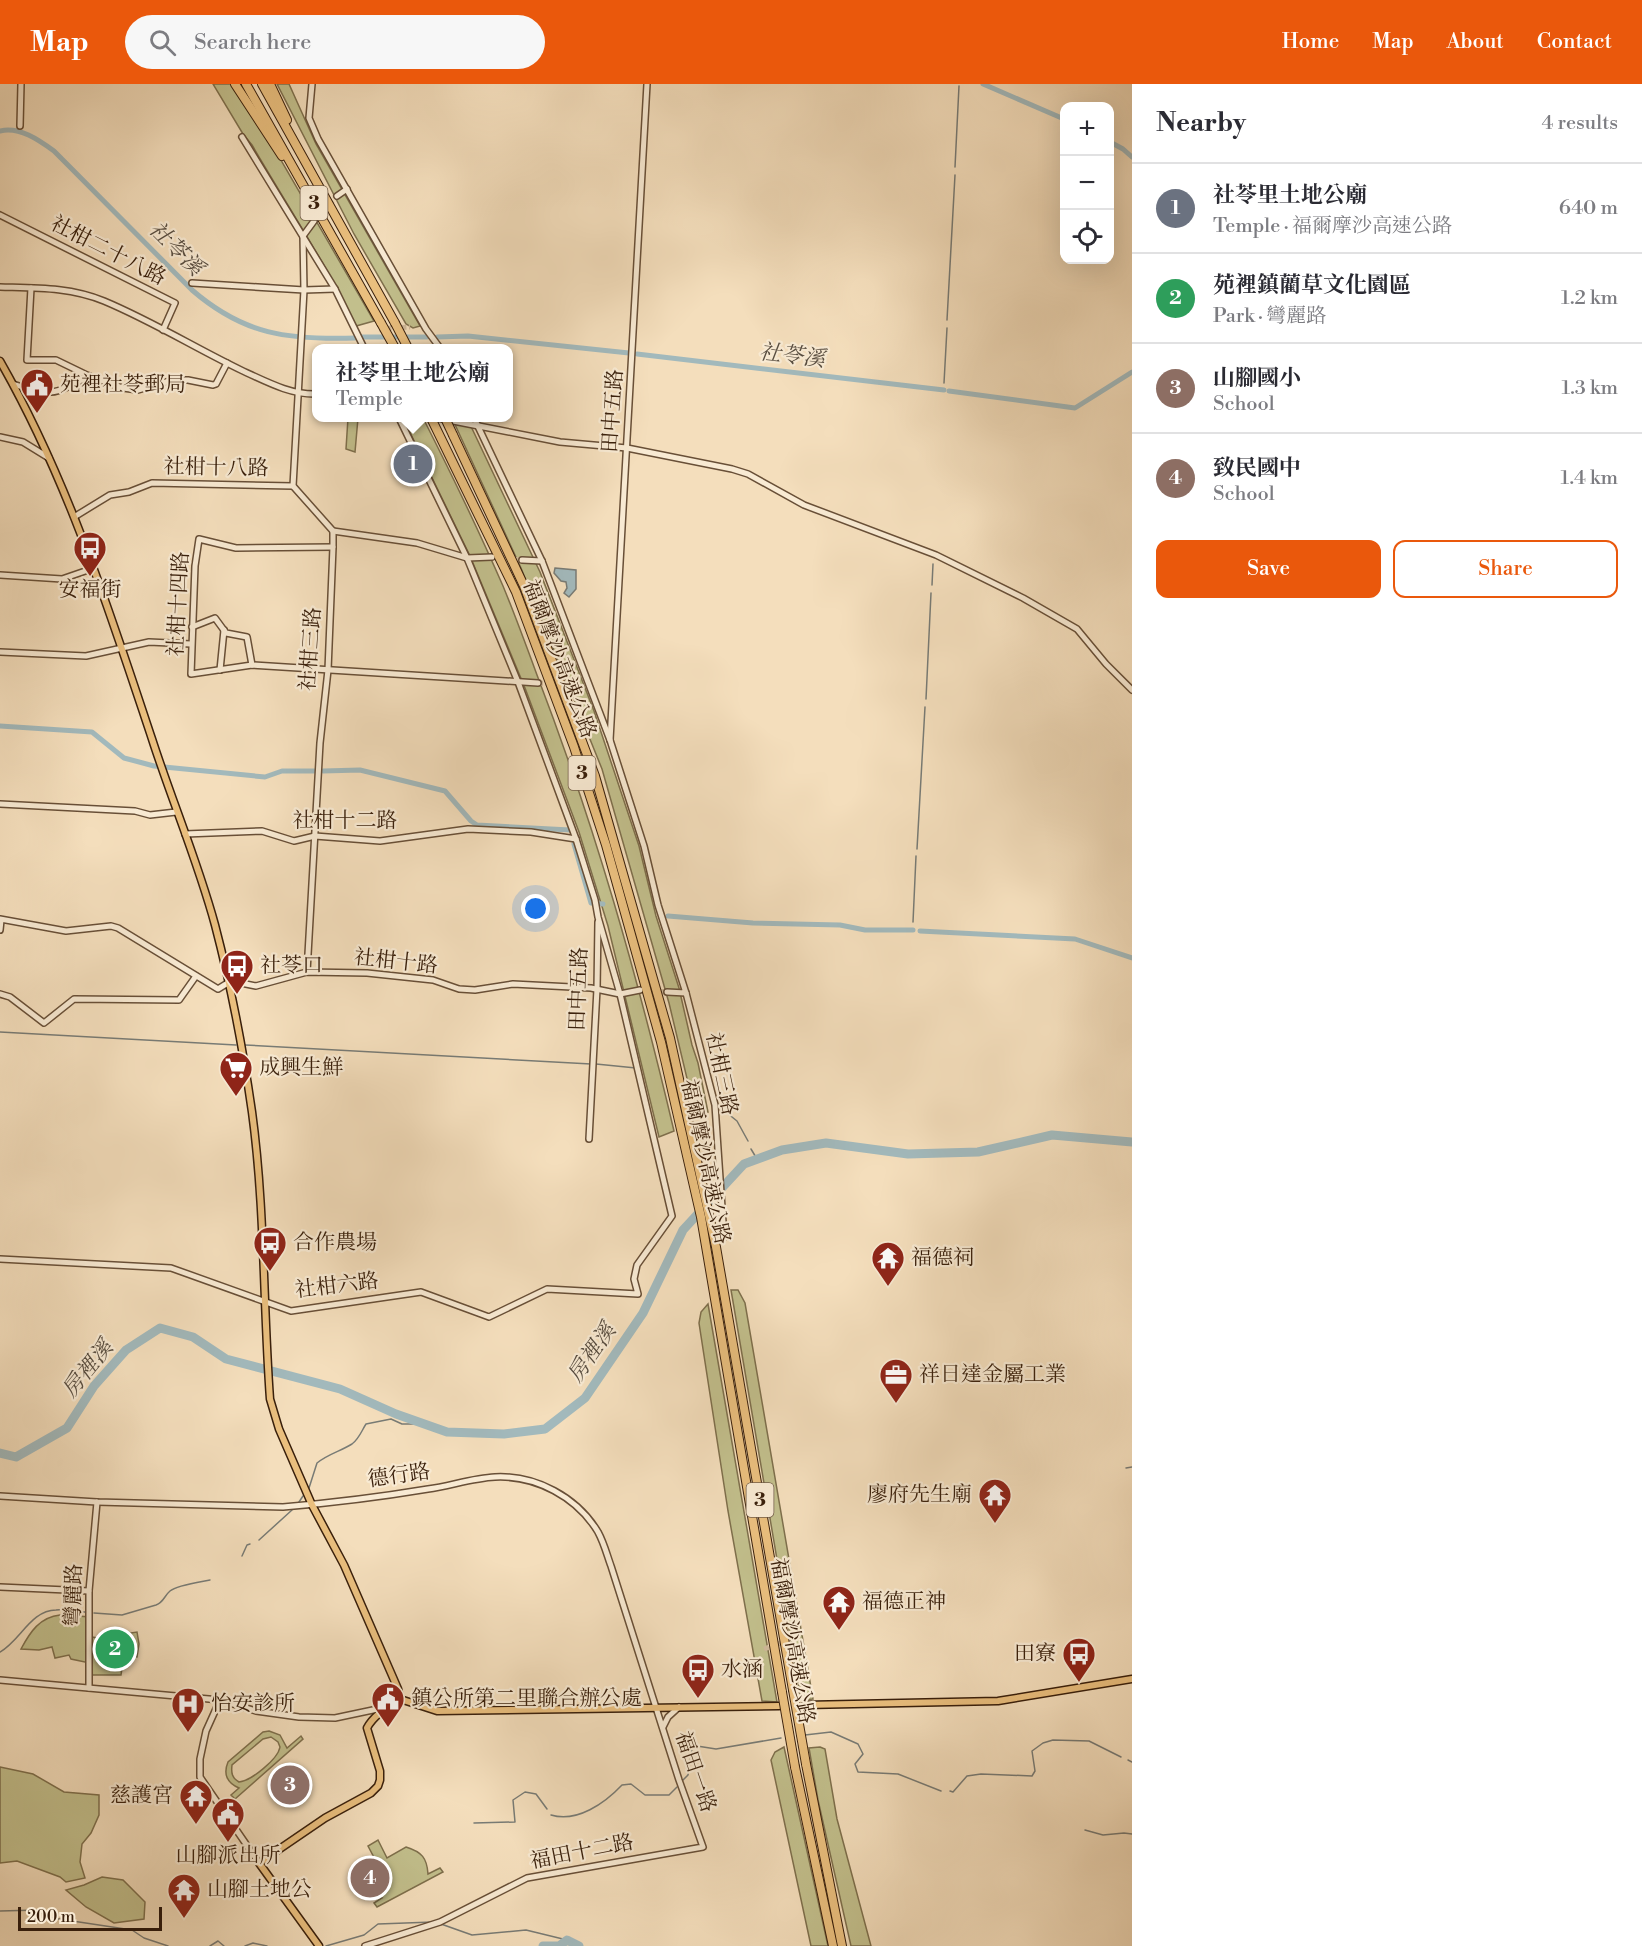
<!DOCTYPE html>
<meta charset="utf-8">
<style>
body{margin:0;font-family:"Libre Bodoni","Noto Serif TC",serif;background:#f7f7f7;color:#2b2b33}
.controls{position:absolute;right:18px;top:18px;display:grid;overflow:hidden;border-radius:12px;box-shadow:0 6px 24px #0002}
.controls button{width:54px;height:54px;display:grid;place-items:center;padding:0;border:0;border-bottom:2px solid #e1e1e2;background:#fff;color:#2b2b33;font:30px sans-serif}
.scale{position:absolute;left:18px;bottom:15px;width:144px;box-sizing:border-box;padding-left:6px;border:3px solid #391f0b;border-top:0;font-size:16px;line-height:21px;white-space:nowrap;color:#391f0b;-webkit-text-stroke:4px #f8ead3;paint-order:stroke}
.you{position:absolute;left:536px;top:825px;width:21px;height:21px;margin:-15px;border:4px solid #fff;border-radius:50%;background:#1a73e8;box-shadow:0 0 0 9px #1a73e833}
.badge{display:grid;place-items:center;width:39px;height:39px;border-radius:50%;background:#ea580c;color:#fff;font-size:20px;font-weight:700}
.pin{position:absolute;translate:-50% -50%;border:3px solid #fff;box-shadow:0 2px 6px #0006}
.popup{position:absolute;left:312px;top:260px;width:201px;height:78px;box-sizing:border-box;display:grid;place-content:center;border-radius:12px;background:#fff;filter:drop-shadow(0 2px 4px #0005);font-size:20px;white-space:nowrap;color:#7c7c81}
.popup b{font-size:22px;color:#2b2b33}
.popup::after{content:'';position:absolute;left:50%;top:100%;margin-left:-12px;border:12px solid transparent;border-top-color:#fff}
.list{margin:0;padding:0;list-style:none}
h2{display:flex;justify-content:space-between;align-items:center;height:78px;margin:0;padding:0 24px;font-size:26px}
h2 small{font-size:20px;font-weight:400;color:#7c7c81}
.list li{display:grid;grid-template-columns:39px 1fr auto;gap:18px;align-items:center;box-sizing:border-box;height:90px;padding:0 24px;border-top:2px solid #e1e1e2}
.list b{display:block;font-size:22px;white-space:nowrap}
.list p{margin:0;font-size:20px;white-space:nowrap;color:#7c7c81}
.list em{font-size:20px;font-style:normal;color:#7c7c81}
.actions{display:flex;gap:12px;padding:18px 24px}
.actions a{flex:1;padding:14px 0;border:2px solid #ea580c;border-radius:12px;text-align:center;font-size:21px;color:#ea580c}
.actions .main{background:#ea580c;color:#fff}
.icon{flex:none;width:33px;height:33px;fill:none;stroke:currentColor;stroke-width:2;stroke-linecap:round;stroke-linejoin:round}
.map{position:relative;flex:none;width:1132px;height:1862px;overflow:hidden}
header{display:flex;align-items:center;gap:36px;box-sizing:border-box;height:84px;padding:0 30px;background:#ea580c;color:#fff}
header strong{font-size:28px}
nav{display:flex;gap:33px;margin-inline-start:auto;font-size:21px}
.search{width:420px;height:54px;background:#f7f7f7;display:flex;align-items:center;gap:15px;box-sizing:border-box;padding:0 21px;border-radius:33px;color:#7c7c81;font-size:22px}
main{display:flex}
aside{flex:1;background:#fff}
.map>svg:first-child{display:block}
.green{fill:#c2bf8c;stroke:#7e6f4c;stroke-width:1.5;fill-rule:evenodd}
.water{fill:#a2b9bc;stroke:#787b75;stroke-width:1.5}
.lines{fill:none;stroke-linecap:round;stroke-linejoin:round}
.stream{stroke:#787b75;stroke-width:1.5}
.canal{stroke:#a2b9bc;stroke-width:5}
.river{stroke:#a2b9bc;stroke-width:9}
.minor-tunnel{stroke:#cfb899;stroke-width:5;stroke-dasharray:5 2.5;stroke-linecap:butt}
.minor-casing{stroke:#684f37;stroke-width:8}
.major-casing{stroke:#391f0b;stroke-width:9}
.highway-casing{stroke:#391f0b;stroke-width:10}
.minor{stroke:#f8ead3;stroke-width:5}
.major{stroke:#eabf7e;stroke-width:6}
.highway{stroke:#eabf7e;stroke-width:8}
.highway-bridge-casing{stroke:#391f0b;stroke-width:10;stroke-linecap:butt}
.highway-bridge{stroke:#eabf7e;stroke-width:8}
.labels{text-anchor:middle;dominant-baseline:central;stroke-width:4.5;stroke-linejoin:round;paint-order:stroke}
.shield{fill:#f8ead3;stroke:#725c47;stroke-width:1.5}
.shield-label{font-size:20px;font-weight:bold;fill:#391f0b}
.street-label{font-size:21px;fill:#391f0b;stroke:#f8ead3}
.poi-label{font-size:21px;fill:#391f0b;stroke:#f8ead3;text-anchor:start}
.water-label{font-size:22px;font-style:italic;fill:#584d40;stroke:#f8ead3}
</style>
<header>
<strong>Map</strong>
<div class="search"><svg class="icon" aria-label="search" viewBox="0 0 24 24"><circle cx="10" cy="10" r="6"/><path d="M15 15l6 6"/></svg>Search here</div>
<nav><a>Home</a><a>Map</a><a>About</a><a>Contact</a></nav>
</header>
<main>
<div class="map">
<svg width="1132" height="1862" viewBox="0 0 1132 1862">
<rect width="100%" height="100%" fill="#f4debc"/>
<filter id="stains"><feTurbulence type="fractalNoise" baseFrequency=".00333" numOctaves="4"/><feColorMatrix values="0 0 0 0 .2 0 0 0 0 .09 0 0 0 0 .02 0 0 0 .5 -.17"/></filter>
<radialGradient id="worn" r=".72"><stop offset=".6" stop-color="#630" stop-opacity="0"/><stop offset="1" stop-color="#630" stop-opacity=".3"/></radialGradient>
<g class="green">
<path d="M213,0h21l18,26 122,211 -18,5c-30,-62 -69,-121 -104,-181l-9,-11z"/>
<path d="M277,0h12l27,60 104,182 -7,2 -7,-4 -52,-90z"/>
<path d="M348,334h10l-3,34 -9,-3z"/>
<path d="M403,334h20c28,55 55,111 80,168 12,29 23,59 34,89 58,151 100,299 137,456l-15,6 -51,-211 -29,-94 -54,-144 -55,-132z"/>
<path d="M452,334h15l73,154 54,139 45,135 17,70 23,72 13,57 6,18 10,49h-13l-26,-109 -67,-234 -81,-201z"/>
<path d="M731,1206h7l7,13 68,396 -12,1z"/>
<path d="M708,1220l69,398 -15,-1 -34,-190 -29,-188 2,-11z"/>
<path d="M60,1531l32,2v20l6,1 39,-6 2,12 -2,13 -13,-2 -3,20h-31v-12l-19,-4 -2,-4 -14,3 -3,-11 -13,3 -18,-1c9,-17 19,-32 39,-34z"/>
<path d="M269,1647l11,4 7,13 14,-12 2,3 -68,60 -4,-4 8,-7c-12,-5 -16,-14 -11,-26l35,-30zM271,1653l7,5 2,5c-2,12 -29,34 -41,35 -7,-4 -8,-9 -7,-17l31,-26z"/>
<path d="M784,1663l44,199h-17l-40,-186 4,-8z"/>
<path d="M820,1663l5,2 12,70 34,127h-20l-33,-146 -9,-52z"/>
<path d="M0,1683l33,7 31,18 35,3v20l-8,18 -9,11 -2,18 5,16 -19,4 -6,-5 -43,-16 -17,2z"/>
<path d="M378,1756l9,18 19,-11c16,5 21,11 22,27l12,-6 3,4 -66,35 -3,-4 8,-5 -5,-2 -10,-13 7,-17 9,-6 -6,3 -9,-17z"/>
<path d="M102,1793l21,3 22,22 -1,17 -30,4 -28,-16 -20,-17 18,-5z"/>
</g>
<path class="water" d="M555,484l21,2v19l-7,8 -5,-4 3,-5 -1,-6 -5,-1 -7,-8z"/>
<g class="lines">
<g class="stream">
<path d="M955,83l4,-81"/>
<path d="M947,236l8,-145"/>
<path d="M944,299l3,-55"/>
<path d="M932,501l1,-21"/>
<path d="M926,615l5,-106"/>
<path d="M917,765l8,-142"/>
<path d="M913,838l3,-66"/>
<path d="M0,948l236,13"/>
<path d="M245,961l346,19"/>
<path d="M596,980l40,4"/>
<path d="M722,1025l15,12 11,20"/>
<path d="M751,1065l6,10"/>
<path d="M1126,1384l6,-1"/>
<path d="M309,1404l8,-25c11,-9 24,-12 35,-19 7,-5 10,-14 14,-20l25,-5 11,5h24"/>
<path d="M299,1418l4,-6"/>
<path d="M259,1456l33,-30"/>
<path d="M242,1472l5,-11 3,-1"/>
<path d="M94,1529l28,2 34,-10c8,-3 8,-9 14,-14 7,-6 30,-9 40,-11"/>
<path d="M0,1568c20,-11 31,-42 56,-42 9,-1 20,2 29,2"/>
<path d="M805,1651l26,-3 27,12 5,10 -8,10 3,8 40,2 43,17"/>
<path d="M1128,1676l4,2"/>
<path d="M683,1696l5,-5 4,-27 5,-2 19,3 65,-11"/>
<path d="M950,1707l3,1 14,-16 14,-2 51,2 3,-5 -3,-20 11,-8 10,-3 36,1 32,16"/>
<path d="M551,1731c26,8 54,-12 71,-30l9,-1 14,11h24l8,-8"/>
<path d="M474,1739l41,-1 -2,-22 12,-8 11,2 11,15"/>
<path d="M1085,1746l18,5 21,-2 8,1"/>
<path d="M0,1827l38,-1 8,7 86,13 12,8 24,8"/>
<path d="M441,1840l31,11 54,-5 41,10"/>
<path d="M210,1862l8,-5 6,5"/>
<path d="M245,1862l8,-3 14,3"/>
<path d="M326,1862l38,-11 14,-11 55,-2"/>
</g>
<g class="canal">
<path d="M983,0l81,35"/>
<path d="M0,47c19,-5 39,9 54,20l138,139c52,45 96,50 163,48"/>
<path d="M1110,58l13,7 9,8"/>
<path d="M361,253h66"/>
<path d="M437,253l31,-1 161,17"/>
<path d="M637,270l307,36"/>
<path d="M949,307l126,17 57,-36"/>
<path d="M0,642l92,6 32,26 30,8 111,11 17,-6h33"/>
<path d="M323,687l37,-1 85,21 26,30 6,4 93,5"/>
<path d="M574,760l17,59 12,1"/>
<path d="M668,832l85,7 87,2 25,5h48"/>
<path d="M920,847l155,8 57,19"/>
</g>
<g class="river">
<path d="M0,1369l16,4 51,-29 27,-42 32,-36 34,-22 33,9 33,22 114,30 56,25 51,18 57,2 41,-5 40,-31 58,-85 40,-83 61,-66 38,-14 44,-7 82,11 70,-2 74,-17 80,7"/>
<path d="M543,1862h16l8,-6 12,6"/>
</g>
<g class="minor-tunnel">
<path d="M314,137l23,-25"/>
<path d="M379,245l31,-2"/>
<path d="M492,473l30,3"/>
<path d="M538,599l37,1"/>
<path d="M644,906l23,2"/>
<path d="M764,1565l30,-11"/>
</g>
<defs>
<g id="minor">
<path d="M312,0l-3,34 9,21 108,190 14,19"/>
<path d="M20,42l1,-42"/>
<path d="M242,53l93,152 29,59"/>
<path d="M337,112l10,-7"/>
<path d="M0,131l175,88 -12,27"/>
<path d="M192,199l112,7 31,-1"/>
<path d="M0,203c36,1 70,0 104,14 48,20 93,48 139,70 24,11 48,24 74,23"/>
<path d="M31,204l-4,72h29l33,16 34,12 15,2 35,-10h15l25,5 3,-1 11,-21"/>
<path d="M13,300c39,13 40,11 76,-8"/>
<path d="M438,334l122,24 67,6 105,21 16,5 56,31 132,50 87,43 54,31 29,35 26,26"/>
<path d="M474,334l68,143 68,179 34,106 14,59 28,88 -19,-1"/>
<path d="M0,353l23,5 26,16"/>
<path d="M74,433l36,-22 19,-3 23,-9 141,3"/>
<path d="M333,447l84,12 50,15 25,-1"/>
<path d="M333,463l-97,1 -37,-9 -4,27 -4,108 61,-9 286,18"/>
<path d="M522,476l20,1"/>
<path d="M0,491l62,4 32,-11"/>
<path d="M192,543l23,-9 11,15 21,4 5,28"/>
<path d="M0,568l86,4 63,-14 42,2"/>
<path d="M220,586l4,-40"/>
<path d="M610,656l37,-656"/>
<path d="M0,720l135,7 15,4 26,-3"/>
<path d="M185,750l77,-3 32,10 21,-5 65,5 88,-12 63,3 45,7"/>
<path d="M0,835l66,12 45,-5 7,2 100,61 13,-8 25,5 51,-14 60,1 66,7 26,9 16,1 38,-6 78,4 29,6 20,-4"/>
<path d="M0,846l1,-10"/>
<path d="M307,888l13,-229 8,-73 5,-123v-16l-40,-45 11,-196 -1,-54 11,-15"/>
<path d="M686,909l29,112 9,132"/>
<path d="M0,910l10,3 34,26 30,-24 105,1 17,-24"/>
<path d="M589,1055l8,-150 1,-67"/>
<path d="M0,1175l171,9 120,43 130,-19 68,25 58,-28 91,5 -4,-15 3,-14 35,-49 -52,-222 -22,-77 -3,-17 -19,-61 -58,-157 -51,-124 -68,-140"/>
<path d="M0,1412l97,6 186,5c48,-4 97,-10 145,-18 22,-3 45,-11 67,-12 41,-2 82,20 103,55 6,11 9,23 13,34l68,214 24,67 -176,31 -87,44 -75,24"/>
<path d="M0,1503l89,4"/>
<path d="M0,1596l220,20 36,11 43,6 36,1 52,-11"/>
<path d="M89,1604v-97l8,-89"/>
<path d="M220,1616l-14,31 -6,28v18l59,86"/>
<path d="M663,1643l5,-10 11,-10"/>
</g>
<g id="major">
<path d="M0,277c68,119 109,249 152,378 20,62 46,123 63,186 16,61 28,124 37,187 13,95 11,192 18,287l9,30 33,76 32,60 54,124 2,10"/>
<path d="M805,1621l193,-4 134,-22"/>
<path d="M319,1862l-60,-83 66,-45 46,-25 7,-7 2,-6v-9l-13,-43c7,-13 21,-21 33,-29l37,12 342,-5"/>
</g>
<g id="highway">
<path d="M235,0l47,72"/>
<path d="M246,0l135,239"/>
<path d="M262,0l133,239"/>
<path d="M270,0l17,36"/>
<path d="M431,334l85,174 58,155 32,98 55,197 40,175 81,475"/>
<path d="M453,351l71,151 71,190 75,262 46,209 77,443"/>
<path d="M806,1680l36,182"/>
<path d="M795,1683l38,179"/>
</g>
</defs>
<use href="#minor" class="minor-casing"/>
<use href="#major" class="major-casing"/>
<use href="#highway" class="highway-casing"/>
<use href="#minor" class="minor"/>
<use href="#major" class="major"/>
<use href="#highway" class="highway"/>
<defs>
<g id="highway-bridge">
<path d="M381,239l14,25"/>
<path d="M395,239l13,25"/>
<path d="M445,334l8,17"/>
<path d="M793,1606l13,74"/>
<path d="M782,1608l13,75"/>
</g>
</defs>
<use href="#highway-bridge" class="highway-bridge-casing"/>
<use href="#highway-bridge" class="highway-bridge"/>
</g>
<defs>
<symbol id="civic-pin" viewBox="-11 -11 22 30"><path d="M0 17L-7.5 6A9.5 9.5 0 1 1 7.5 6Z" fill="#8f2418" stroke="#f8ead3"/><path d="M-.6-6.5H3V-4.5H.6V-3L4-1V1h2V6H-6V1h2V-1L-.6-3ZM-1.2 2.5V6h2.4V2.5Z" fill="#fff"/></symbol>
<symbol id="bus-pin" viewBox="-11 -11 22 30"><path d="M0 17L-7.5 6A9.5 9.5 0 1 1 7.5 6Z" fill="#8f2418" stroke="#f8ead3"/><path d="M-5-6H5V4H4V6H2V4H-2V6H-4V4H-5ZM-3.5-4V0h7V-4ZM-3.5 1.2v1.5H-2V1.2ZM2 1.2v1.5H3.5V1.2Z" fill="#fff"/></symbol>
<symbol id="supermarket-pin" viewBox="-11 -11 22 30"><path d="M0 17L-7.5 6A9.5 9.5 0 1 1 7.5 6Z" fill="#8f2418" stroke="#f8ead3"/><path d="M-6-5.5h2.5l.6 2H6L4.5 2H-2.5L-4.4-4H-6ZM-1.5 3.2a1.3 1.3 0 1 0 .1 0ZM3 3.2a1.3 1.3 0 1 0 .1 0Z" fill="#fff"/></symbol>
<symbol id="temple-pin" viewBox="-11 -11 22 30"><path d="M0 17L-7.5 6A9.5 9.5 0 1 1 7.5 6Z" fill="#8f2418" stroke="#f8ead3"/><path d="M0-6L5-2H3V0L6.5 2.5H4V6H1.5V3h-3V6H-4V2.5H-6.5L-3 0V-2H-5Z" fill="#fff"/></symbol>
<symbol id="office-pin" viewBox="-11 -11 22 30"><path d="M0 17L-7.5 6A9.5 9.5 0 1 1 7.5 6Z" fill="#8f2418" stroke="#f8ead3"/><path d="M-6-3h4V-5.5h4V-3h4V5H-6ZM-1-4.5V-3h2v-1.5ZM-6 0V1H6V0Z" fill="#fff"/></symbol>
<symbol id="hospital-pin" viewBox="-11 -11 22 30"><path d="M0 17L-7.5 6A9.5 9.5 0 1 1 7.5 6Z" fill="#8f2418" stroke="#f8ead3"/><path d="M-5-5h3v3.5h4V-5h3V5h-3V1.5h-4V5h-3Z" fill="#fff"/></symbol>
</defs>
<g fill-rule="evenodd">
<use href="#civic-pin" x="18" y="282" width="38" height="52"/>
<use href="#bus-pin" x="71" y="445" width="38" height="52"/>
<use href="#bus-pin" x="218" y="863" width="38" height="52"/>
<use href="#supermarket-pin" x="217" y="965" width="38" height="52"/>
<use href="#bus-pin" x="251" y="1140" width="38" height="52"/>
<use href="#temple-pin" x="869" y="1155" width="38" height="52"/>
<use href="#office-pin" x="877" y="1272" width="38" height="52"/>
<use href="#temple-pin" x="976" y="1392" width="38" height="52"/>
<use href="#temple-pin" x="820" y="1499" width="38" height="52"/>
<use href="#bus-pin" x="1060" y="1551" width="38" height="52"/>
<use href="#bus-pin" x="679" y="1567" width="38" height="52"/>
<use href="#civic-pin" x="369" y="1596" width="38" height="52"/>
<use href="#hospital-pin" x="169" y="1601" width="38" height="52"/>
<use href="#temple-pin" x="177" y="1693" width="38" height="52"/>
<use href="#civic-pin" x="209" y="1711" width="38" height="52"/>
<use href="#temple-pin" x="165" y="1787" width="38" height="52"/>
</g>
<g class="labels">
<g class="shield">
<rect x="300.5" y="102" width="27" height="34" rx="4.5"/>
<rect x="568.5" y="672" width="27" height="34" rx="4.5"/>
<rect x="746.5" y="1399" width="27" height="34" rx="4.5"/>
</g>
<g class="shield-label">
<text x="314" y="119">3</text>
<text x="582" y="689">3</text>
<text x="760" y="1416">3</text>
</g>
<g class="street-label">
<text transform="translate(108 167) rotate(27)">社柑二十八路</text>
<text transform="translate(613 327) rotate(-86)">田中五路</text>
<text transform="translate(216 384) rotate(1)">社柑十八路</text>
<text transform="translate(179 520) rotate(-87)">社柑十四路</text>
<text transform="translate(311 565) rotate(-86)">社柑三路</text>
<text transform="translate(559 575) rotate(69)">福爾摩沙高速公路</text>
<text x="345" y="737">社柑十二路</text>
<text transform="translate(396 878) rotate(6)">社柑十路</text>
<text transform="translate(579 905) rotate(-88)">田中五路</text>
<text transform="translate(721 990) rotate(78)">社柑三路</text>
<text transform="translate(705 1078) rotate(78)">福爾摩沙高速公路</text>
<text transform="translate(337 1202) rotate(-7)">社柑六路</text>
<text transform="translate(399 1392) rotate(-8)">德行路</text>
<text transform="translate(74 1511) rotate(-88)">彎麗路</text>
<text transform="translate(792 1557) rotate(80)">福爾摩沙高速公路</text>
<text transform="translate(695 1688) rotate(71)">福田一路</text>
<text transform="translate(582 1768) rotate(-11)">福田十二路</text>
</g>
<g class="poi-label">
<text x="60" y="301">苑裡社苓郵局</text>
<text x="90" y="506" text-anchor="middle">安福街</text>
<text x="260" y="882">社苓口</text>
<text x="259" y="984">成興生鮮</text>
<text x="293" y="1159">合作農場</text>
<text x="911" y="1174">福德祠</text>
<text x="919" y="1291">祥日達金屬工業</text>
<text x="972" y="1411" text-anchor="end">廖府先生廟</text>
<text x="862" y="1518">福德正神</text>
<text x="1056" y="1570" text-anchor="end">田寮</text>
<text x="721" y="1586">水涵</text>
<text x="411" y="1615">鎮公所第二里聯合辦公處</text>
<text x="211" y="1620">怡安診所</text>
<text x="173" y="1712" text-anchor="end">慈護宮</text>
<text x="228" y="1772" text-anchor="middle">山腳派出所</text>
<text x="207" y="1806">山腳土地公</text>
</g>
<g class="water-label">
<text transform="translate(176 165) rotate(45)">社苓溪</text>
<text transform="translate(792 272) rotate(7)">社苓溪</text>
<text transform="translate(592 1269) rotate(-55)">房裡溪</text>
<text transform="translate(88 1285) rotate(-51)">房裡溪</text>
</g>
</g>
<rect width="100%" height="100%" filter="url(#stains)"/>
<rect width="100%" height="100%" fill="url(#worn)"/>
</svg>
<div class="controls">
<button>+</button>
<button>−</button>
<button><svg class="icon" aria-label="locate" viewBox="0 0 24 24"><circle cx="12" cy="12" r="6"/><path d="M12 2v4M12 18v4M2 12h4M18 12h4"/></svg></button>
</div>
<div class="scale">200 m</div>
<div class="you"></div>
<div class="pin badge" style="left:413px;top:380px;background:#6b7280">1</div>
<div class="popup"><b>社苓里土地公廟</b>Temple</div>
<div class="pin badge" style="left:115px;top:1565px;background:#2e9e5b">2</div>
<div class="pin badge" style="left:290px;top:1701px;background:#8d6e63">3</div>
<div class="pin badge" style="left:370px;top:1794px;background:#8d6e63">4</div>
</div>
<aside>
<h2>Nearby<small>4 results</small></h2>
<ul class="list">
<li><span class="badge" style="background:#6b7280">1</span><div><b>社苓里土地公廟</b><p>Temple · 福爾摩沙高速公路</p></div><em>640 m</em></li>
<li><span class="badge" style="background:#2e9e5b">2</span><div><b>苑裡鎮藺草文化園區</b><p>Park · 彎麗路</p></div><em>1.2 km</em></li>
<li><span class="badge" style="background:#8d6e63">3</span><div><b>山腳國小</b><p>School</p></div><em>1.3 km</em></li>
<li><span class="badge" style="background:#8d6e63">4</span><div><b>致民國中</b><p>School</p></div><em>1.4 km</em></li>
</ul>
<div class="actions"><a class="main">Save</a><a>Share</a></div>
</aside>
</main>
